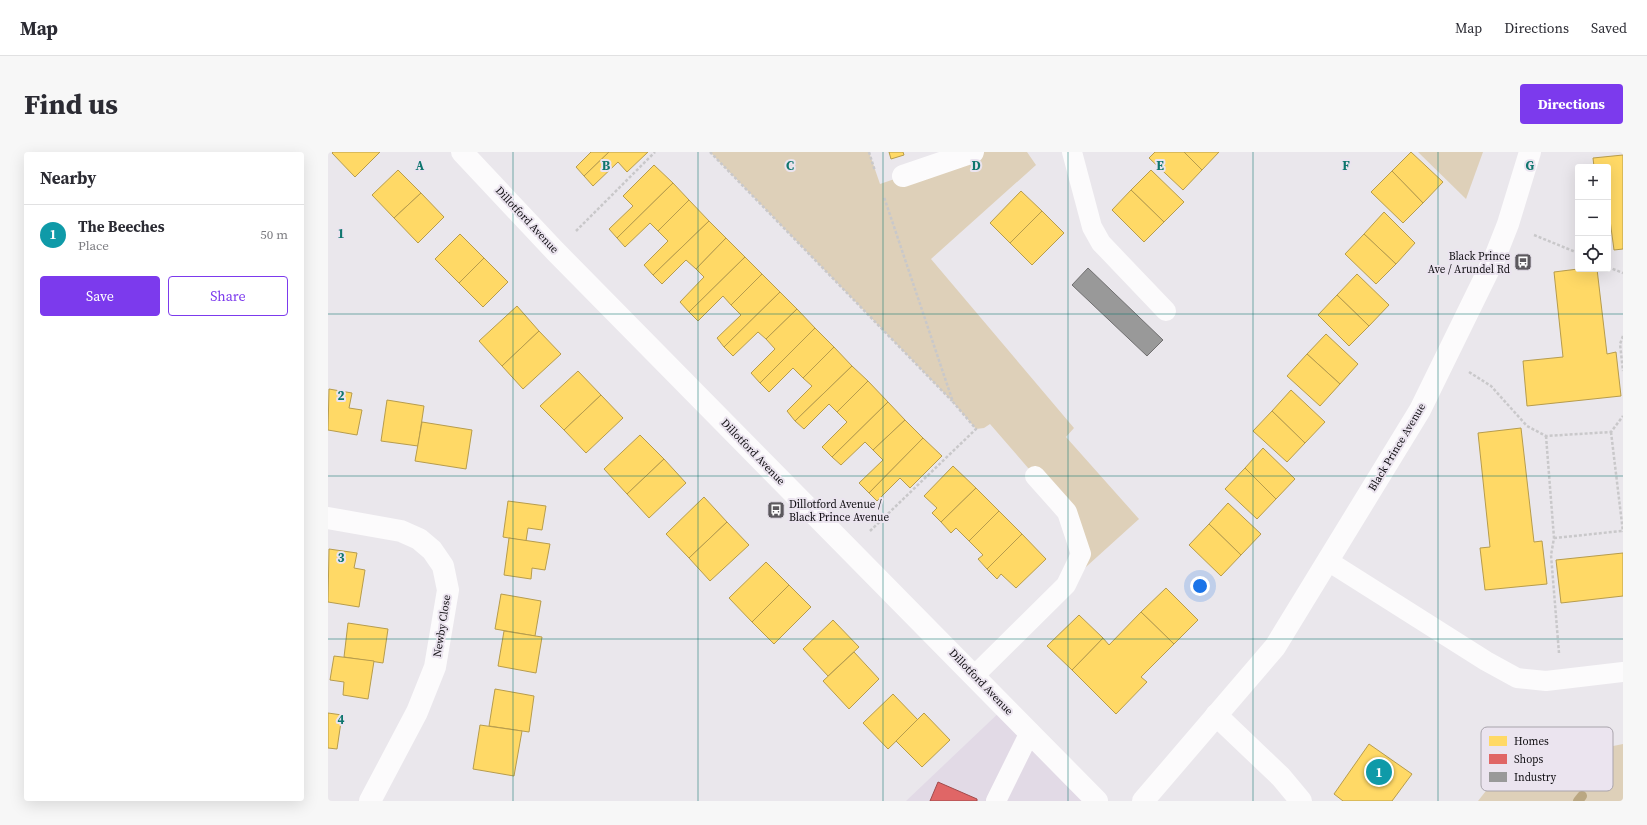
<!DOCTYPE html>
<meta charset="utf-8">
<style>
body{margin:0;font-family:"Source Serif 4",serif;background:#f7f7f7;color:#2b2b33}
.controls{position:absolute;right:12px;top:12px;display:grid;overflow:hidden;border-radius:4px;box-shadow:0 4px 16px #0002}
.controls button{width:36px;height:36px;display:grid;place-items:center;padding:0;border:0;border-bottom:1px solid #e1e1e2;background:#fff;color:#2b2b33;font:20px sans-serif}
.you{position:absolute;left:872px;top:434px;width:14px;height:14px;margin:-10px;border:3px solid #fff;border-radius:50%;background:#1a73e8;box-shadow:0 0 0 6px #1a73e833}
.badge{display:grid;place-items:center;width:26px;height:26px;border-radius:50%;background:#7c3aed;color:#fff;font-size:13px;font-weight:700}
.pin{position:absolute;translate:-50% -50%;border:2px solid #fff;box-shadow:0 1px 4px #0006}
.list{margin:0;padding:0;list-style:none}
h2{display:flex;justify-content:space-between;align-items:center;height:52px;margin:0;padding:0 16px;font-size:17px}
h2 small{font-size:13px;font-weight:400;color:#7c7c81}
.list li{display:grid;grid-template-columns:26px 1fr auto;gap:12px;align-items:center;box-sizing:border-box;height:60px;padding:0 16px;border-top:1px solid #e1e1e2}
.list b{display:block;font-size:15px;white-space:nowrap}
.list p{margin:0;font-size:13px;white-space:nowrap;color:#7c7c81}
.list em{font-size:13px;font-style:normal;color:#7c7c81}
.actions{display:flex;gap:8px;padding:12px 16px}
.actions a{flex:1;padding:9px 0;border:1px solid #7c3aed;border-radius:4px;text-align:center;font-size:14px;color:#7c3aed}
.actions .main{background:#7c3aed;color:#fff}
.icon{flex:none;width:22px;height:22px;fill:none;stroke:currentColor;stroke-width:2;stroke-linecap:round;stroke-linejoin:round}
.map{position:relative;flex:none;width:1295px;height:649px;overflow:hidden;border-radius:4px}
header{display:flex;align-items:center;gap:24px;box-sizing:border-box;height:56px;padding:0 20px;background:#fff;border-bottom:1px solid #e1e1e2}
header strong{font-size:19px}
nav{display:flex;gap:22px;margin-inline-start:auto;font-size:14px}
.intro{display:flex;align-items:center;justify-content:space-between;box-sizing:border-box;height:96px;padding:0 24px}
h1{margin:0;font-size:28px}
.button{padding:10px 18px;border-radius:4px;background:#7c3aed;color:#fff;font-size:14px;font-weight:700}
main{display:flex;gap:24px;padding:0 24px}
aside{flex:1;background:#fff;border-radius:4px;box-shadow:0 4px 16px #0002}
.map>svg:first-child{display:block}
.built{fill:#e2dae6}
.green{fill:#ded0b9}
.homes{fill:#ffd966;stroke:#b79c4c}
.shops{fill:#e06666;stroke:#a14b4c}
.industry{fill:#999;stroke:#706f70}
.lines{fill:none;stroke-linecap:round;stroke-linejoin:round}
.stream{stroke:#baa782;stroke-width:10}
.path{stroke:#c9c8ca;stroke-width:2.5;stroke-dasharray:3 2;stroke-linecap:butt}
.service{stroke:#fcfbfc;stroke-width:20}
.minor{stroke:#fcfbfc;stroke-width:22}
.tertiary{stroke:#fcfbfc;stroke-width:22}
.grid{fill:none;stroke:#0f766e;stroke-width:1;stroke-opacity:0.55}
.labels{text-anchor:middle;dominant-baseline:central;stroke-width:4;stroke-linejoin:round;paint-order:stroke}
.street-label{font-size:11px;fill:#0f0d11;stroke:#ebe4ef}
.poi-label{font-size:11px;fill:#0f0d11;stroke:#ebe4ef;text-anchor:end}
.key{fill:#ebe4ef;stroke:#a9a4ac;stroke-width:1}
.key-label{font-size:11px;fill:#0f0d11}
.grid-label{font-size:13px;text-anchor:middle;font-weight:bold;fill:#0f766e;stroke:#ebe4ef;stroke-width:4;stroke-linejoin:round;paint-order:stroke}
</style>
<header>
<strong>Map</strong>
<nav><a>Map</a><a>Directions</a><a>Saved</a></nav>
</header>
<div class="intro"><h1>Find us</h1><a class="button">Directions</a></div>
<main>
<aside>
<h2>Nearby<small></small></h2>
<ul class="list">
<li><span class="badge" style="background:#0f9aa8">1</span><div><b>The Beeches</b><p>Place</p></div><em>50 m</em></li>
</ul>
<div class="actions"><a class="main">Save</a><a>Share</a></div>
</aside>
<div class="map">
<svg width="1295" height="649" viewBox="0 0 1295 649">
<rect width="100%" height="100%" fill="#eae7ec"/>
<path class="built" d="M677,555l92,94h-191z"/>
<g class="green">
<path d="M382,0h159l11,32 93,-32h54l9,13 -105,94 143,169 -8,9 73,82 -73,66 15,-31 -46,-78 -45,-52 -6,4 -8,1 -23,-27z"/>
<path d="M1090,0h65l-17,47z"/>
<path d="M1295,592v57h-145l26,-33z"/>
</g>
<g class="homes">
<path d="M5,0h47l-25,25 -23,-24z"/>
<path d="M263,0h18l-25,24 -8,-9z"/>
<path d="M281,0h39l-21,20 -9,-10 -25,24 -9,-10z"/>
<path d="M561,0h14l1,3 -13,4z"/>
<path d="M827,0h29l18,18 -19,20 -34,-32z"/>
<path d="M856,0h35l-17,18z"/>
<path d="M1083,0l32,30 -20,21 -31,-32z"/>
<path d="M1295,3v94l-9,1 -6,-45v-38h-14l-1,-9z"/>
<path d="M326,13l19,18 -56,55 -8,-9 24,-23 -10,-10z"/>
<path d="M70,18l23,23 -27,25 -22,-23z"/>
<path d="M823,18l33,32 -20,20 -33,-32z"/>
<path d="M1064,19l31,32 -20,20 -32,-31z"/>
<path d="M345,31l16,17 -31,31 -8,-8 -25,24 -8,-9z"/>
<path d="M803,38l33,32 -20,20 -32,-32z"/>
<path d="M693,39l21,20 -32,32 -20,-20z"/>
<path d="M93,41l23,24 -26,26 -24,-25z"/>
<path d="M361,48l20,21 -56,54 -9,-10 24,-24 -10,-10z"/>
<path d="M714,59l22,22 -32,32 -22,-22z"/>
<path d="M1056,60l31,31 -19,21 -32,-30z"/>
<path d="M381,69l17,17 -30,31 -10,-9 -24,24 -9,-9z"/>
<path d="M132,82l24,24 -25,25 -24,-24z"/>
<path d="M1036,82l32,30 -20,20 -31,-30z"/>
<path d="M398,86l19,19 -56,55 -9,-10 24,-25 -8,-8z"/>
<path d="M417,105l17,17 -31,31 -8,-9 -25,25 -9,-9z"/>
<path d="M156,106l24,24 -25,25 -24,-24z"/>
<path d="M1250,117h19l10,85 9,-2 5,44 -94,10 -4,-45 40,-4 -9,-85z"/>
<path d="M434,122l18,18 -56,55 -7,-9 24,-23 -10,-10z"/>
<path d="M1029,122l32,31 -20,21 -32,-31z"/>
<path d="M452,140l17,17 -31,30 -8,-7 -25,24 -9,-9z"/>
<path d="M1009,143l32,31 -20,20 -31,-31z"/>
<path d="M189,154l22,25 -37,35 -23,-25z"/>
<path d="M469,157l18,19 -55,55 -9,-10 24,-24 -9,-10z"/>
<path d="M487,176l19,19 -31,31 -10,-10 -24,24 -9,-9z"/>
<path d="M211,179l22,23 -38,35 -21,-23z"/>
<path d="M998,182l32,30 -18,20 -33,-30z"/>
<path d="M506,195l18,19 -57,55 -8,-10 25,-25 -9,-8z"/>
<path d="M979,202l33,30 -20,22 -33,-30z"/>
<path d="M524,214l16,15 -31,31 -8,-8 -25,25 -9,-8z"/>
<path d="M250,219l23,24 -37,35 -24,-24z"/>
<path d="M540,229l20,21 -56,55 -10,-10 25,-25 -10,-10z"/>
<path d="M1,237l23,4 -3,15 13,2 -5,25 -29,-5z"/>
<path d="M963,238l34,32 -20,21 -33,-32z"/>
<path d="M273,243l22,23 -37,35 -22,-23z"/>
<path d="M59,248l37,6 -6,40 -37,-5z"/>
<path d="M560,250l17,18 -32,30 -8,-8 -24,23 -9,-8z"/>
<path d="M944,259l33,32 -18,19 -34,-31z"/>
<path d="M577,268l18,18 -54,55 -10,-10 24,-23 -10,-10z"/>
<path d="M94,270l50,8 -6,39 -51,-8z"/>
<path d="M1193,276l13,114 8,-1 5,43 -62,6 -5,-42 10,-1 -12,-114z"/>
<path d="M312,283l24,24 -37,35 -23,-25z"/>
<path d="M595,286l19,18 -32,32 -10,-10 -23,23 -8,-8z"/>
<path d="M935,296l32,31 -19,20 -31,-31z"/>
<path d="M336,307l22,24 -37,35 -22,-24z"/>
<path d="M625,314l23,22 -35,34 -9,-9 5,-5 -13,-12z"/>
<path d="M917,316l31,31 -19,20 -32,-30z"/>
<path d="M648,336l23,23 -30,30 -13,-13 -5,5 -10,-11z"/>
<path d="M376,345l23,25 -38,36 -23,-24z"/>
<path d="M180,349l38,5 -4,24 -14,-2 -2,13 -23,-4z"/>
<path d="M900,351l33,31 -20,21 -32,-31z"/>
<path d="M671,359l23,23 -35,35 -9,-10 5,-4 -14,-14z"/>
<path d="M399,370l22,23 -39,36 -21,-23z"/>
<path d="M881,372l32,31 -20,21 -32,-31z"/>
<path d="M694,382l24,25 -30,29 -15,-14 -4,5 -10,-10z"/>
<path d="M181,386l41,6 -5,26 -13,-2 -1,11 -27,-4z"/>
<path d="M1,397l28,4 -3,15 11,2 -6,37 -31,-5z"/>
<path d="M1295,401v43l-62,7 -5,-43z"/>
<path d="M438,410l23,23 -37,37 -23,-24z"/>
<path d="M461,433l22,22 -37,37 -22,-22z"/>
<path d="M838,436l32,32 -24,24 -33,-32z"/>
<path d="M173,442l40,7 -6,35 -40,-7z"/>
<path d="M813,460l33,32 -33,33 6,5 -31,32 -44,-44 31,-32 6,7z"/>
<path d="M751,463l24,23 -31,32 -25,-24z"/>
<path d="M505,468l26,27 -31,29 -25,-27z"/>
<path d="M20,471l40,6 -5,34 -39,-6z"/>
<path d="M176,479l38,6 -6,36 -38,-7z"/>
<path d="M526,500l25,27 -30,30 -26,-28z"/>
<path d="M6,504l40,5 -6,38 -25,-4 1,-13 -14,-2z"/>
<path d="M167,537l39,7 -5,36 -40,-6z"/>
<path d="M565,542l25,26 -30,29 -25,-26z"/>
<path d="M0,561l14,2 -5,34 -9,-1z"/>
<path d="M596,561l26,27 -28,27 -26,-26z"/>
<path d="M152,573l42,6 -8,45 -41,-7z"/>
<path d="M1041,592l43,30 -20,27h-49l-9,-7z"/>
</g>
<path class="shops" d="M610,630l39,17v2h-47z"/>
<path class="industry" d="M760,116l75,72 -16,16 -75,-71z"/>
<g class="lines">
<path class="stream" d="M1250,649l4,-5"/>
<g class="path">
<path d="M382,0l242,249"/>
<path d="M541,0l6,19"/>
<path d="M248,79l79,-79"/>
<path d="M1206,83l44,18"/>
<path d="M1280,115l15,6"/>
<path d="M1295,184l-3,8 3,27"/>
<path d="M1141,220l22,14 36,40 19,10 65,-4 12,-16"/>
<path d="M1283,280l12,100"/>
<path d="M1218,284l8,102 -3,17 8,98"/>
<path d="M542,379l106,-102 -23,-27 -69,-205"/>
<path d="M1226,386l68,-7"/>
</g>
<g class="service">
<path d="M744,0l20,75 9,16 65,68"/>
<path d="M1000,409l158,100 31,17 29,3 77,-9"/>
<path d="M647,523l91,-90 15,-31 -14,-42 -32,-36"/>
<path d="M668,649l34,-69"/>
</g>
<g class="minor">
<path d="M134,0l93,99 542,550"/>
<path d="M575,24l70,-24"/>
<path d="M0,366l73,13 18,8 13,11 11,16 5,24 -13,77 -18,45 -47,89"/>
<path d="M888,563l65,62 20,24"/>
</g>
<path class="tertiary" d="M815,649l132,-154 145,-237 75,-153 13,-33 22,-72"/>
</g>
<path class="grid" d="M185,0v649M370,0v649M555,0v649M740,0v649M925,0v649M1110,0v649M0,162h1295M0,324h1295M0,487h1295"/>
<defs>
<symbol id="bus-square" viewBox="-11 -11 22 22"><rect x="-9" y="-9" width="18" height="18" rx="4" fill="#5c595e" stroke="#ebe4ef"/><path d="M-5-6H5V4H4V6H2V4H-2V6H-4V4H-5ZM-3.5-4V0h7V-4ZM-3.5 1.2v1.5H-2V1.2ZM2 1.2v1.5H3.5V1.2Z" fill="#fff"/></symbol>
</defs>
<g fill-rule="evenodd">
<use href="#bus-square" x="1185" y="100" width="20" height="20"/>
<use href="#bus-square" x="438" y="348" width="20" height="20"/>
</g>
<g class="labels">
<g class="street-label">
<text transform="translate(199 68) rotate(47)">Dillotford Avenue</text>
<text transform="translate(1069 295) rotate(-59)">Black Prince Avenue</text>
<text transform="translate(425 300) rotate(46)">Dillotford Avenue</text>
<text transform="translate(114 474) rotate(-81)">Newby Close</text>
<text transform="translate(653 530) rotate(46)">Dillotford Avenue</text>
</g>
<g class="poi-label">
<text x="1182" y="104">Black Prince<tspan x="1182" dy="13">Ave / Arundel Rd</tspan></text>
<text x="461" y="352" text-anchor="start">Dillotford Avenue /<tspan x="461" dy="13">Black Prince Avenue</tspan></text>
</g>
</g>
<rect x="1153" y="575" width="132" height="64" rx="6" class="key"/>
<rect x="1161" y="584" width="18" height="10" fill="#ffd966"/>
<rect x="1161" y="602" width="18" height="10" fill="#e06666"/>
<rect x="1161" y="620" width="18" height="10" fill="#999"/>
<g class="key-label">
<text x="1186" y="593">Homes</text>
<text x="1186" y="611">Shops</text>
<text x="1186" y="629">Industry</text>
</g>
<g class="grid-label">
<text x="92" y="18">A</text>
<text x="278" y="18">B</text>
<text x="462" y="18">C</text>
<text x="648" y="18">D</text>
<text x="832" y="18">E</text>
<text x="1018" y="18">F</text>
<text x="1202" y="18">G</text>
<text x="13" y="86">1</text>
<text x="13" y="248">2</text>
<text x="13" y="410">3</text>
<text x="13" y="572">4</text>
</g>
</svg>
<div class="controls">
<button>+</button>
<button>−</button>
<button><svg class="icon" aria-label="locate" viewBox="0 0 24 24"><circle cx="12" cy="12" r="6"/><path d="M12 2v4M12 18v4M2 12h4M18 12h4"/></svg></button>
</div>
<div class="you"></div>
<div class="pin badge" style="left:1051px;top:620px;background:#0f9aa8">1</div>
</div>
</main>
